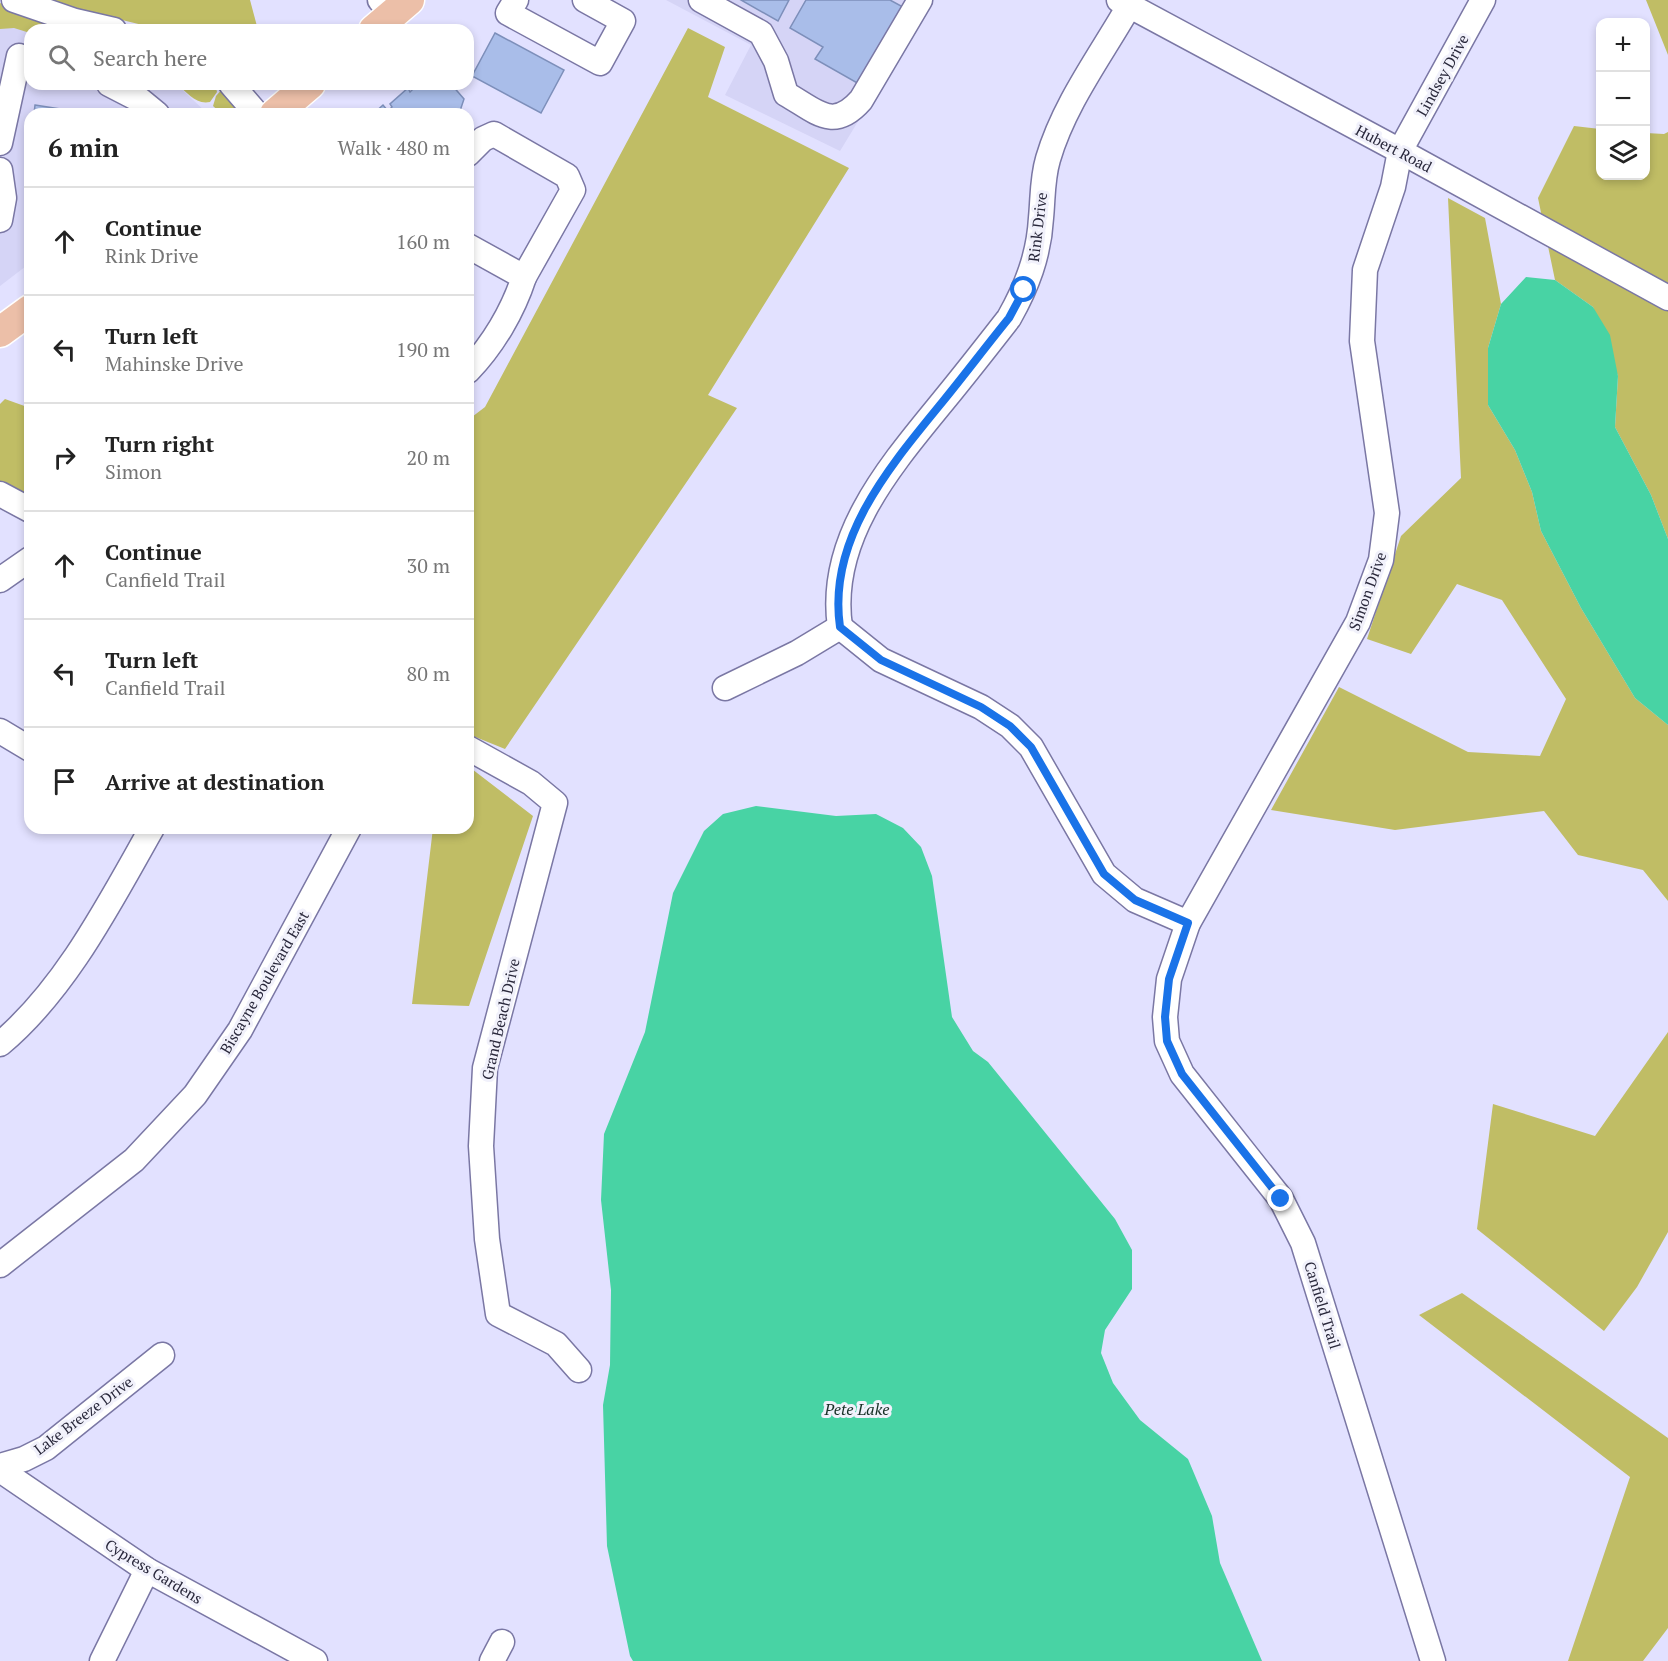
<!DOCTYPE html>
<meta charset="utf-8">
<style>
body{margin:0;font-family:"PT Serif",serif;background:#f6f6f6;color:#222}
.controls{position:absolute;right:18px;top:18px;display:grid;overflow:hidden;border-radius:12px;box-shadow:0 3px 9px #0003}
.controls button{width:54px;height:54px;display:grid;place-items:center;padding:0;border:0;border-bottom:2px solid #e0e0e0;background:#fff;color:#222;font:30px sans-serif}
.stop{position:absolute;width:18px;height:18px;margin:-14px;border:4px solid #1a73e8;border-radius:50%;background:#fff}
.stop.end{background:#1a73e8;border-color:#fff;box-shadow:0 2px 6px #0008}
.list{margin:0;padding:0;list-style:none}
h2{display:flex;justify-content:space-between;align-items:center;height:78px;margin:0;padding:0 24px;font-size:26px}
h2 small{font-size:20px;font-weight:400;color:#767676}
.list li{display:grid;grid-template-columns:39px 1fr auto;gap:18px;align-items:center;box-sizing:border-box;height:108px;padding:0 24px;border-top:2px solid #e0e0e0}
.list b{display:block;font-size:22px;white-space:nowrap}
.list p{margin:0;font-size:20px;white-space:nowrap;color:#767676}
.list em{font-size:20px;font-style:normal;color:#767676}
.icon{flex:none;width:33px;height:33px;fill:none;stroke:currentColor;stroke-width:2;stroke-linecap:round;stroke-linejoin:round}
.map{position:relative;flex:none;width:1668px;height:1661px;overflow:hidden}
.search{position:absolute;background:#fff;box-shadow:0 3px 9px #0003;left:24px;top:24px;width:450px;height:66px;display:flex;align-items:center;gap:15px;box-sizing:border-box;padding:0 21px;border-radius:18px;color:#767676;font-size:22px}
.panel{position:absolute;background:#fff;box-shadow:0 3px 9px #0003;left:24px;top:108px;width:450px;height:726px;border-radius:18px}
.map>svg:first-child{display:block}
.built{fill:#d5d4f6}
.green{fill:#c0bd65}
.water{fill:#48d3a4}
.building{fill:#a9bde9;stroke:#7d8fba;stroke-width:1.5}
.lines{fill:none;stroke-linecap:round;stroke-linejoin:round}
.minor-casing{stroke:#7a77a4;stroke-width:27}
.major-casing{stroke:#fff;stroke-width:33}
.minor{stroke:#fff;stroke-width:24}
.major{stroke:#ecbfa8;stroke-width:30}
.route{stroke:#1a73e8;stroke-width:8}
.labels{text-anchor:middle;dominant-baseline:central;stroke-width:6;stroke-linejoin:round;paint-order:stroke}
.street-label{font-size:15px;fill:#29283b;stroke:#f1f1fb}
.water-label{font-size:16px;font-style:italic;fill:#182f26;stroke:#f1f1fb}
</style>
<div class="map">
<svg width="1668" height="1661" viewBox="0 0 1668 1661">
<rect width="100%" height="100%" fill="#e2e1ff"/>
<g class="built">
<path d="M666,0h266l-92,151 -115,-56 26,-50z"/>
<path d="M0,12l30,18v54h146l32,30h-178v149l-30,23z"/>
</g>
<g class="green">
<path d="M40,0h210l8,30h-95z"/>
<path d="M1646,0h22v55z"/>
<path d="M0,3l67,25 6,2h-43v3l-16,-5 -14,1z"/>
<path d="M688,28l37,19 -17,50 141,71 -141,227 29,13 -232,341 -37,-15v-314l17,-13z"/>
<path d="M176,84h39l2,8 -7,10c-15,3 -22,-10 -34,-18z"/>
<path d="M223,88l12,13 -1,13h-12l-9,-8 3,-10z"/>
<path d="M1574,126l26,3v47h46v-43l18,1 4,-2v407l-17,-44 -36,-68 3,-51 -25,-69 -38,-27 -17,-82z"/>
<path d="M1448,198l37,20 16,86 -13,44v57l27,45 17,42 9,39 40,77 54,90 33,27v176l-25,-31 -65,-15 -34,-44 -149,19 -124,-20 68,-123 129,65 72,4 26,-57 -64,-99 -45,-16 -46,70 -44,-15 34,-103 60,-58z"/>
<path d="M5,399l25,9v96l-30,-20v-80z"/>
<path d="M468,766l65,50 -64,190 -57,-2 21,-176h35z"/>
<path d="M1668,1032v200l-31,55 -33,44 -127,-102 16,-125 102,32z"/>
<path d="M1462,1293l206,145v190l-25,33h-75l62,-184 -211,-162z"/>
</g>
<g class="water">
<path d="M1526,277l29,3 38,27 17,28 8,41 -3,51 36,68 17,44v186l-33,-27 -54,-90 -40,-77 -9,-39 -17,-42 -27,-45v-57l13,-44z"/>
<path d="M756,806l80,10 40,-2 27,14 18,19 11,29 20,141 21,34 15,11 127,157 17,31v39l-27,41 -4,23 12,30 27,37 48,39 24,57 8,47 42,98h-629l-3,-5 -23,-110 -4,-141 7,-40 1,-75 -10,-90 3,-66 41,-102 28,-139 31,-62 19,-17z"/>
</g>
<g class="building">
<path d="M741,0h48l-11,21z"/>
<path d="M806,0h84l13,7 -44,77 -44,-25 8,-12 -33,-19z"/>
<path d="M495,33l69,37 -23,43 -69,-37z"/>
<path d="M441,84l2,3 8,-3 13,15 -5,15h-86l10,-9 5,6 4,-4 -2,-3 18,-16 2,4 8,-8z"/>
<path d="M35,105l44,7v2h-45z"/>
<path d="M30,139v34l-5,-1z"/>
</g>
<g class="lines">
<defs>
<g id="minor">
<path d="M14,0l61,21 39,9"/>
<path d="M380,0l12,14"/>
<path d="M516,0l-8,13 92,50 23,-42 -38,-21"/>
<path d="M701,0l60,33 15,28 10,33c30,17 47,38 75,6l59,-100"/>
<path d="M1119,0l281,151 268,147"/>
<path d="M109,84l31,16 17,14"/>
<path d="M231,84l26,30"/>
<path d="M0,143l19,-87"/>
<path d="M468,154l15,-15 11,-5 73,42 6,14 -49,87"/>
<path d="M0,170l4,28 -4,22"/>
<path d="M468,246l56,31c-11,34 -31,68 -56,94"/>
<path d="M0,494l30,16"/>
<path d="M0,580l30,-21"/>
<path d="M840,627c-13,-89 51,-162 104,-227 22,-27 44,-55 65,-82 18,-32 30,-63 32,-100 2,-20 1,-39 7,-59 16,-55 53,-104 81,-153"/>
<path d="M840,627l41,33 100,47 29,19 21,21 73,127 31,26 53,23"/>
<path d="M725,688l72,-35 43,-26"/>
<path d="M0,731l30,18"/>
<path d="M468,748l63,35 24,20 -70,265 -4,78 6,93 11,75 58,30 23,26"/>
<path d="M0,1044c66,-55 110,-142 152,-216"/>
<path d="M0,1265l134,-105 61,-65 45,-65 109,-202"/>
<path d="M0,1466l24,-7 22,-11 116,-93"/>
<path d="M0,1470l147,100 168,91"/>
<path d="M102,1661l45,-91"/>
<path d="M492,1661l10,-19"/>
<path d="M1433,1661l-130,-418 -22,-44 -99,-125 -15,-33 -2,-24 4,-38 19,-56 170,-301 23,-62 6,-47 -25,-172 3,-71 28,-83 7,-36 83,-151"/>
</g>
<g id="major">
<path d="M374,30l35,-30"/>
<path d="M275,114l35,-30"/>
<path d="M0,332l30,-22"/>
</g>
</defs>
<use href="#minor" class="minor-casing"/>
<use href="#major" class="major-casing"/>
<use href="#minor" class="minor"/>
<use href="#major" class="major"/>
</g>
<g class="lines">
<path class="route" d="M1024,290l-15,28c-22,27 -43,55 -65,82 -53,65 -117,138 -104,227l41,33 100,47 29,19 21,21 73,127 31,26 53,23 -19,56 -4,38 2,24 15,33 99,125"/>
</g>
<g class="labels">
<g class="street-label">
<text transform="translate(1442 75) rotate(-61)">Lindsey Drive</text>
<text transform="translate(1394 148) rotate(28)">Hubert Road</text>
<text transform="translate(1037 227) rotate(-83)">Rink Drive</text>
<text transform="translate(1367 591) rotate(-70)">Simon Drive</text>
<text transform="translate(264 982) rotate(-60)">Biscayne Boulevard East</text>
<text transform="translate(500 1019) rotate(-77)">Grand Beach Drive</text>
<text transform="translate(1323 1305) rotate(73)">Canfield Trail</text>
<text transform="translate(83 1415) rotate(-37)">Lake Breeze Drive</text>
<text transform="translate(154 1571) rotate(31)">Cypress Gardens</text>
</g>
<g class="water-label">
<text x="857" y="1409">Pete Lake</text>
</g>
</g>
</svg>
<div class="controls">
<button>+</button>
<button>−</button>
<button><svg class="icon" aria-label="layers" viewBox="0 0 24 24"><path d="M12 4l9 5-9 5-9-5zM3 14l9 5 9-5"/></svg></button>
</div>
<div class="stop" style="left:1024px;top:290px"></div>
<div class="stop end" style="left:1281px;top:1199px"></div>
<div class="search"><svg class="icon" aria-label="search" viewBox="0 0 24 24"><circle cx="10" cy="10" r="6"/><path d="M15 15l6 6"/></svg>Search here</div>
<section class="panel">
<h2>6 min<small>Walk · 480 m</small></h2>
<ul class="list">
<li><svg class="icon" aria-label="ahead" viewBox="0 0 24 24"><path d="M12 20V5M6 11l6-6 6 6"/></svg><div><b>Continue</b><p>Rink Drive</p></div><em>160 m</em></li>
<li><svg class="icon" aria-label="left" viewBox="0 0 24 24"><path d="M17 20v-9H6M10 6l-5 5 5 5"/></svg><div><b>Turn left</b><p>Mahinske Drive</p></div><em>190 m</em></li>
<li><svg class="icon" aria-label="right" viewBox="0 0 24 24"><path d="M7 20v-9h11M14 6l5 5-5 5"/></svg><div><b>Turn right</b><p>Simon</p></div><em>20 m</em></li>
<li><svg class="icon" aria-label="ahead" viewBox="0 0 24 24"><path d="M12 20V5M6 11l6-6 6 6"/></svg><div><b>Continue</b><p>Canfield Trail</p></div><em>30 m</em></li>
<li><svg class="icon" aria-label="left" viewBox="0 0 24 24"><path d="M17 20v-9H6M10 6l-5 5 5 5"/></svg><div><b>Turn left</b><p>Canfield Trail</p></div><em>80 m</em></li>
<li><svg class="icon" aria-label="arrive" viewBox="0 0 24 24"><path d="M6 21V4h12l-3 4 3 4H6"/></svg><div><b>Arrive at destination</b></div></li>
</ul>
</section>
</div>
